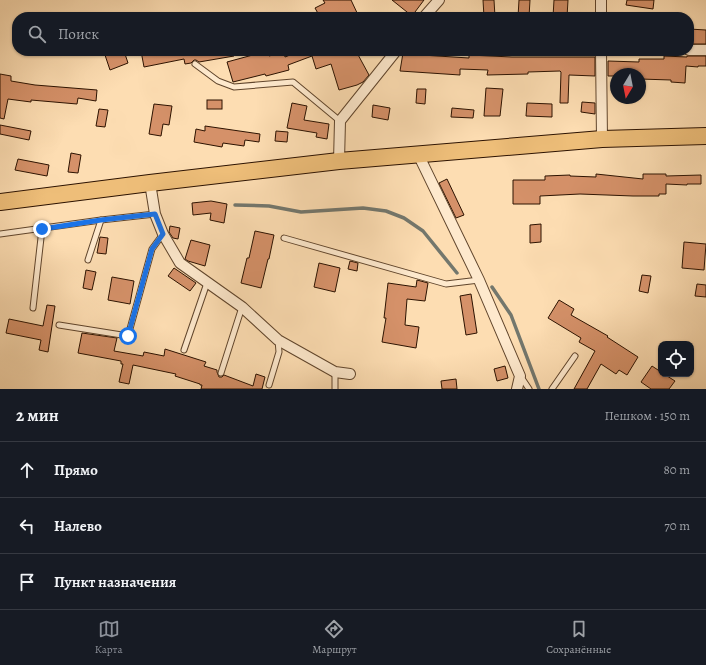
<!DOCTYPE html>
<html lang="ru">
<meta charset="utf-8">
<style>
body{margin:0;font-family:Alegreya,serif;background:#242831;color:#f1f3f6}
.controls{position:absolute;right:12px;bottom:12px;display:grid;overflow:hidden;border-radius:8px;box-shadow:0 1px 3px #0004}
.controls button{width:36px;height:36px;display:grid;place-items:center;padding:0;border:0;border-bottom:1px solid #363941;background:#171b24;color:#f1f3f6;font:20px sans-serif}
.compass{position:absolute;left:610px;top:68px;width:36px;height:36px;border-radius:50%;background:#171b24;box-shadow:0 1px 3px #0004;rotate:190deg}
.stop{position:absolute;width:12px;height:12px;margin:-9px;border:3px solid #1a73e8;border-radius:50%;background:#fff}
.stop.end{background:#1a73e8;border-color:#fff;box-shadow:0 1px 4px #0008}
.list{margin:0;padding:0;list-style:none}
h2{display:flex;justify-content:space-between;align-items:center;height:52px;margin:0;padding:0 16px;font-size:17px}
h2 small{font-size:13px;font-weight:400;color:#9ea1a6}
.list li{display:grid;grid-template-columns:26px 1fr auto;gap:12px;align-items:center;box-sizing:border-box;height:56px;padding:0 16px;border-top:1px solid #363941}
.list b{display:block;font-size:15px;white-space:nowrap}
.list em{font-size:13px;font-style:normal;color:#9ea1a6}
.icon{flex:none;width:22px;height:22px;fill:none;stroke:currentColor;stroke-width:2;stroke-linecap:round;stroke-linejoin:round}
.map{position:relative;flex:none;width:706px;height:389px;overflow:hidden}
.search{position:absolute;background:#171b24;box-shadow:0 1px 3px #0004;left:12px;right:12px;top:12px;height:44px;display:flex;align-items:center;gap:10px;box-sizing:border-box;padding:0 14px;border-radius:16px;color:#9ea1a6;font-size:15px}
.sheet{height:220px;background:#171b24}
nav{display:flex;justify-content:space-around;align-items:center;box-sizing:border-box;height:56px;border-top:1px solid #363941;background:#171b24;font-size:11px;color:#9ea1a6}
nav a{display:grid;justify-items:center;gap:2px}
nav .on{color:#8c9099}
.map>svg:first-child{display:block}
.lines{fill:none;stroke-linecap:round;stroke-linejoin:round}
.stream{stroke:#73776d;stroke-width:3.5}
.building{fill:#d59169;stroke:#2c1200}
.service-casing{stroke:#60452c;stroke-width:7}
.minor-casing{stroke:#60452c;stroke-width:12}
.primary-casing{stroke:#2c1200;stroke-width:18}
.service{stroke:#fee9cd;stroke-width:5}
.minor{stroke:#fee9cd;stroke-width:10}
.primary{stroke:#eebe79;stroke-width:16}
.route{stroke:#1a73e8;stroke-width:5}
</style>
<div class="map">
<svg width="706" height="389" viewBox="0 0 706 389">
<rect width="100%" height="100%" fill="#fdddb2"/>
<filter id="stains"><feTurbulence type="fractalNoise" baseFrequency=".005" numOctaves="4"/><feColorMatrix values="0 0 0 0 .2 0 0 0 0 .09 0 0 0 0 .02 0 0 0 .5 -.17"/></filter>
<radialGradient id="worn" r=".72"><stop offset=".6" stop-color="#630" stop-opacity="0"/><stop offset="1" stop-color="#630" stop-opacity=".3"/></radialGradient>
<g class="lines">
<g class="stream">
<path d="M235,205l34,1 32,6 62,-4 23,3 18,7 19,13 34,42"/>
<path d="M492,287l19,28 28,74"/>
</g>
</g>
<g class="building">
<path d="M323,0h28l8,17h-39l-5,-9 10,-5z"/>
<path d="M392,0h32l-12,16z"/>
<path d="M483,0h11l1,17h-11z"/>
<path d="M519,0h11l-1,17h-11z"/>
<path d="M554,0h14l-1,17h-14z"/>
<path d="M627,0h27l-1,9 -27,-4z"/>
<path d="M689,29l17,1v14h-17z"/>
<path d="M115,51h9l4,12 -18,7 -5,-15z"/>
<path d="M141,51h26l1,3 14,-3h52v5l-35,6 -3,-2h-2l-3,3 -6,1 -1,-5 -40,8z"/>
<path d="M259,51h9l1,5 15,-4 1,5 15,-6h56l13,24 -6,7 -6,3 -18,5 -8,-26 -15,5 -4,-13 -24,9 1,5 -23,6 -1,-2 -32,8 -6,-20 33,-9z"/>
<path d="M403,53l19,2 47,3v-3l43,2h83v19l-26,-1 -1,28h-8l1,-31 -1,-1 -32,1v2l-41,1 1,-5 -28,-1v6l-60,-4z"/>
<path d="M664,56l23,1v-1h19v10h-8v1l-12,-1 -1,17 -14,-1v-2l-31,-1v-5h-24v2h-8v-15l31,1v-3h25z"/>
<path d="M0,74l11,2v5l24,4 62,5 -1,11 -18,-3 -1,6 -46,-4v2l-23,-3 -4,20 -4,-1z"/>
<path d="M486,88l17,1 -3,27h-16z"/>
<path d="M417,89h9l-1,15 -9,-1z"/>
<rect x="207" y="100" width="15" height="9"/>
<path d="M582,102l13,1v11l-14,-2z"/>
<path d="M292,103l15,3 -3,14 25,4 -2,15 -11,-2 1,-4 -30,-5z"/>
<path d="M527,103l25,1v13l-26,-1z"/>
<path d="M154,104l18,2 -3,19 -6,-1 -2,12 -12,-2z"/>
<path d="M373,105l17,3 -2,12 -16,-3z"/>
<path d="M452,108l22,2 -1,8 -22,-1z"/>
<path d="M99,109l9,1 -3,17 -9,-1z"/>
<path d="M0,125l31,6 -2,9 -29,-6z"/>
<path d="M205,126l55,8 -1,8 -14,-2 -1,6 -21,-3 -1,4 -28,-5 2,-13 9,2z"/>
<path d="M276,131l12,1 -1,10 -12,-1z"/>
<path d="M71,153l10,2 -3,18 -10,-1z"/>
<path d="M18,159l31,6 -2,11 -32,-6z"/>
<path d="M596,174l47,5v-5h23v2l35,-1v9h-14v1l-21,-1v10h-7v2h-26l-53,-2 -40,2v8h-27v-24h32v-4l25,-1v1l26,1z"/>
<path d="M447,179l17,36 -8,3 -17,-35z"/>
<path d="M211,201l16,3 -3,19 -14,-3 1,-7 -18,2 -1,-12z"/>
<path d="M541,224v18l-11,1v-18z"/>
<path d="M170,226l10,2 -2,11 -5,-1 -4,-6z"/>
<path d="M255,231l19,4 -5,24h-1l-7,29 -20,-5 6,-25h2z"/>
<path d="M100,237l8,1 -2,16 -9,-1z"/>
<path d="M191,240l19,5 -5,21 -17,-5 -3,-2z"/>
<path d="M684,242l22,2 -2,26 -22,-2z"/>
<path d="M350,261l8,2 -1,8 -9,-2z"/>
<path d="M319,263l21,5 -5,24 -21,-5z"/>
<path d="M174,268l22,15 -6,8 -22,-15z"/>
<path d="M86,270l10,2 -4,18 -9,-2z"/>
<path d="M642,275l9,1 -3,17 -9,-2z"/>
<path d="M112,277l22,4 -4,23 -22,-4z"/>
<path d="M417,280l11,3 -3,18 -18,-2 -2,26 14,2 -3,21 -34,-6 4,-24h-2l4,-35 28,4z"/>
<path d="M697,284l9,1v12l-11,-1z"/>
<path d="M471,294l6,39 -11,2 -6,-39z"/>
<path d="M559,300l15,9 -3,6 37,21 -1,1 31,20 -11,18 -8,-5 -3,4 -15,-10 -14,25h-13l21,-38 -16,-9 2,-4 -33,-20z"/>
<path d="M47,305l8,1 -7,46 -9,-2 2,-10 -35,-7 3,-14 34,7z"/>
<path d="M82,333l35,5 -3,13 29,5 1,-4 20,4 1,-7 41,13 -2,4 13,4v2l2,5h3l2,-2 29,11 3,-12 9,3 -3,12h-61l1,-4h-2v-1l-25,-8 1,-2 -43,-9 -4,19 -10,-2 4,-18h-2v-3l-43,-8z"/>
<path d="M505,366l3,12 -11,3 -3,-12z"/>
<path d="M652,366l9,6v2h3l11,7 -6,8h-18l-10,-7z"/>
<path d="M456,379l1,10h-15l-1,-8z"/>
</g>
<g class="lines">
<defs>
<g id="service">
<path d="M195,64l23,17 16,6 59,-5 47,39"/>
<path d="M0,234l101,-14 54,-6"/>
<path d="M284,238l162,46 33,-4"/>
<path d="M88,260l13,-40"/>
<path d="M33,308l9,-79"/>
<path d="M59,325l69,11 24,-87 11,-15"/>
<path d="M184,350l23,-67"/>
<path d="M335,372v17"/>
<path d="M221,373l21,-66"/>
<path d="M521,377l8,12"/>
<path d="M269,385l10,-33 -1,-12"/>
<path d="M552,389l23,-33"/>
</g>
<g id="minor">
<path d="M601,0v17"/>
<path d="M424,17l15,-17"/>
<path d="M689,50h17"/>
<path d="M601,51l1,88"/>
<path d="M418,154l61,126 41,96 -3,13"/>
<path d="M339,161l1,-40 56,-70"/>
<path d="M150,183l5,31 8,20 17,29 62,44 36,33 57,32 15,2"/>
</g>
<path id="primary" d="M0,202l150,-19 189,-22 263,-22 104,-3"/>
</defs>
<use href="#service" class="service-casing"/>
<use href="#minor" class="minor-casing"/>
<use href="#primary" class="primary-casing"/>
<use href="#service" class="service"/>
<use href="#minor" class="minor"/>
<use href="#primary" class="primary"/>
</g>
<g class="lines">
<path class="route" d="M42,229l59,-9 54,-6 8,20 -11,15 -24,87"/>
</g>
<rect width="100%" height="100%" filter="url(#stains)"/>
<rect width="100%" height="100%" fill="url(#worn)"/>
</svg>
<div class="controls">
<button><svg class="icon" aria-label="locate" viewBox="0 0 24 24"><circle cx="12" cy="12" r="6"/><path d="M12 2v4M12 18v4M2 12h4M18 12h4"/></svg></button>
</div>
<svg class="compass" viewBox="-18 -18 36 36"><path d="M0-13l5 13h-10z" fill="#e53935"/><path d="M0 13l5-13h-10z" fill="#9ea1a6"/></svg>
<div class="stop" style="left:128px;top:336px"></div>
<div class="stop end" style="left:42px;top:229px"></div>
<div class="search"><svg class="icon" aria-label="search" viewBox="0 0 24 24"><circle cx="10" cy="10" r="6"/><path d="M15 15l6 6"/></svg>Поиск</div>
</div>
<section class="sheet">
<h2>2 мин<small>Пешком · 150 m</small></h2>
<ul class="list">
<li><svg class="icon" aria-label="ahead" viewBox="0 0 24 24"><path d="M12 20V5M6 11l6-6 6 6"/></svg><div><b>Прямо</b></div><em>80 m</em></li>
<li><svg class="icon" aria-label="left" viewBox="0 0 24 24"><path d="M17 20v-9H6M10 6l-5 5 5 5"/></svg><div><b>Налево</b></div><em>70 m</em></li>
<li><svg class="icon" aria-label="arrive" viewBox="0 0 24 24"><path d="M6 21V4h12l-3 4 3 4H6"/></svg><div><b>Пункт назначения</b></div></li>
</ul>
</section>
<nav>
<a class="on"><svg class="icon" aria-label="map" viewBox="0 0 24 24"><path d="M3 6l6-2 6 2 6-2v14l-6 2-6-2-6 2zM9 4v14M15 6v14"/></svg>Карта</a>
<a><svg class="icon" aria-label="directions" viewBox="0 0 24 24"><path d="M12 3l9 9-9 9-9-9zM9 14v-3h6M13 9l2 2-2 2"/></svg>Маршрут</a>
<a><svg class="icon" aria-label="saved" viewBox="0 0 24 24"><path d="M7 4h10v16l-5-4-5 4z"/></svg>Сохранённые</a>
</nav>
